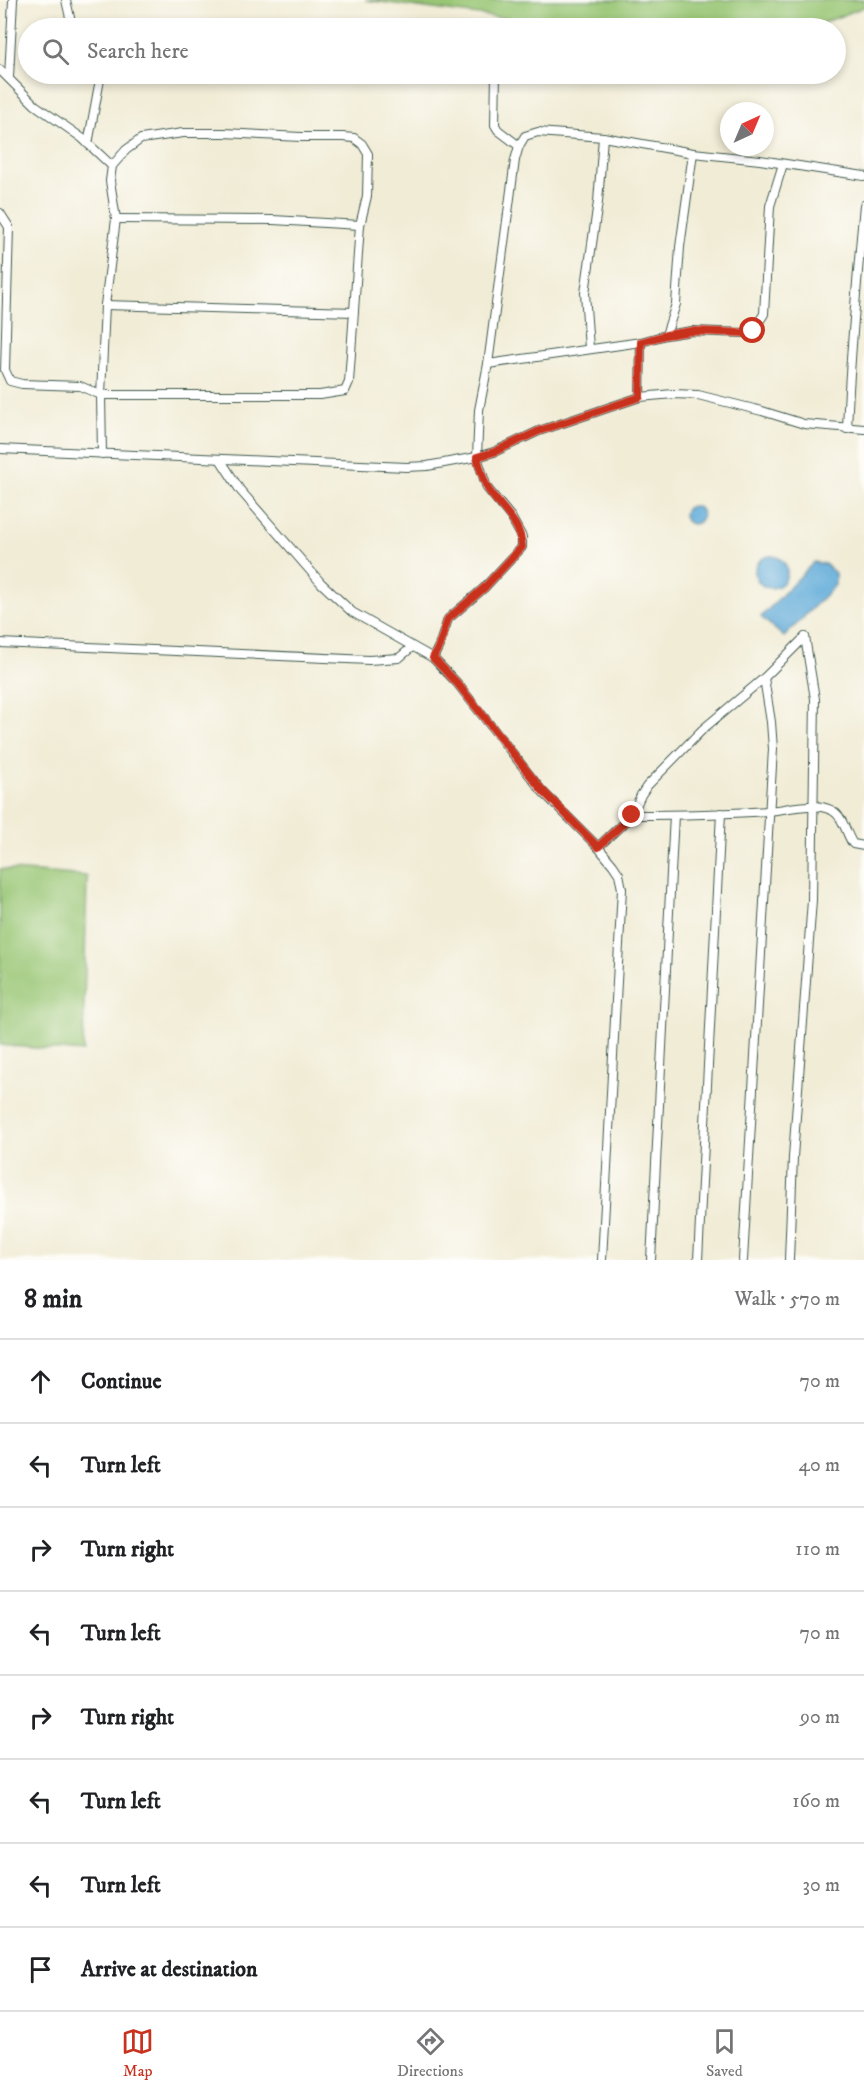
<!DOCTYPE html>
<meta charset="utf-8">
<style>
body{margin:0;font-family:"IM FELL DW Pica",serif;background:#f6f6f6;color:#202124}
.compass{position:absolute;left:720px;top:102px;width:54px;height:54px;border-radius:50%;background:#fff;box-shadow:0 3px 9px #0003;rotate:44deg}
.stop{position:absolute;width:18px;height:18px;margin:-14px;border:4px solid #c8321e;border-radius:50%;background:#fff}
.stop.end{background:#c8321e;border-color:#fff;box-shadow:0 2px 6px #0008}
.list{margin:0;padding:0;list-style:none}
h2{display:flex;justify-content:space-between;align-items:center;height:78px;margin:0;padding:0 24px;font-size:26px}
h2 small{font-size:20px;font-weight:400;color:#757577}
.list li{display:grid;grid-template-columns:39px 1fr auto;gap:18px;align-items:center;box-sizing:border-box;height:84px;padding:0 24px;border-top:2px solid #e0e0e0}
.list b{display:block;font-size:22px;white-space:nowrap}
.list em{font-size:20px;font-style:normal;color:#757577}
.icon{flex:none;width:33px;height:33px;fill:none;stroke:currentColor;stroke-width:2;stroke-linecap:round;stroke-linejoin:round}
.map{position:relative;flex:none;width:864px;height:1260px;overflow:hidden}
.search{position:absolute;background:#fff;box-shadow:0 3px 9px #0003;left:18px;right:18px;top:18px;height:66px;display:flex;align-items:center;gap:15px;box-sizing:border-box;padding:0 21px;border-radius:33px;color:#757577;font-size:22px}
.sheet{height:750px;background:#fff}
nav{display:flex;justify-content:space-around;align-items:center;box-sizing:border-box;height:84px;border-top:2px solid #e0e0e0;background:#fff;font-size:16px;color:#757577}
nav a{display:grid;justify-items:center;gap:3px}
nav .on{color:#c8321e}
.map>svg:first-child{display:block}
.green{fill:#99c674;stroke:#5c8254;stroke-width:1.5}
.water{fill:#61abd9;stroke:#407486;stroke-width:1.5}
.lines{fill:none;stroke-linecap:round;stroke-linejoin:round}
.street-casing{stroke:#3e574c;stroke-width:10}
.street{stroke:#fff;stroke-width:8}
.route{stroke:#c8321e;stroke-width:8}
</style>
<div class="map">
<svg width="864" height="1260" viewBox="0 0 864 1260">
<rect width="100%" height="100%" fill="#fdfcf7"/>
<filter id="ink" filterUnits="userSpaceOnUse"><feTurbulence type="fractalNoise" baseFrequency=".0167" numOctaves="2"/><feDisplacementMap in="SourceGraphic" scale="12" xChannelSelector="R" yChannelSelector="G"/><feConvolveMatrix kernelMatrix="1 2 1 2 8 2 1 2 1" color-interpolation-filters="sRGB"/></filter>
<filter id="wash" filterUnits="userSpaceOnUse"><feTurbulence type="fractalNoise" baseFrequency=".008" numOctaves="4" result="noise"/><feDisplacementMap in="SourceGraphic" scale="24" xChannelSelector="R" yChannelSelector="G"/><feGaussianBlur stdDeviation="1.35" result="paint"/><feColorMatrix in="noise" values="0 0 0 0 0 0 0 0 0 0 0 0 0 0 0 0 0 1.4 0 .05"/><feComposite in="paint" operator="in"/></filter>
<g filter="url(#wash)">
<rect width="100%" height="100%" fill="#f1ecd6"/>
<g class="green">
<path d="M365,0h499v7l-54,21h-232z"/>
<path d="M0,869l87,7 -4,176 -83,-7z"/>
</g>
<g class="water">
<circle cx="693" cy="515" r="9"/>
<circle cx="771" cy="572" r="16"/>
<path d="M814,562l11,2 10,9v12l-51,52 -23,-20z"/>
</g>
</g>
<g filter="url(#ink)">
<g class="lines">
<defs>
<g id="street">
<path d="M66,0l5,22 5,6"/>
<path d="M0,70l35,35 47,33 30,28"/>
<path d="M496,74l-1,51 3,5 21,16"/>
<path d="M9,77l4,-77"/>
<path d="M88,144l13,-70"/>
<path d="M0,213l9,14 -4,143 5,11 12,3 58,2 21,9h219l25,-4 4,-9 11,-157 7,-29 1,-42 -6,-10 -8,-6 -11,-1h-42l-77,-4h-41l-42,6 -15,11 -14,16 -2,15 6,38 -11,86 -4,90 1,59"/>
<path d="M116,219l157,1 87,5"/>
<path d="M105,305l249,7"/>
<path d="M666,335l10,-31 4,-57 13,-94"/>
<path d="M589,348l-4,-55 13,-91 5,-65"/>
<path d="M488,364l153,-22 25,-7 26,-4 53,2 8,-2 11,-17 6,-108 13,-42"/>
<path d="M640,397l1,-55"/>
<path d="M847,429c3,-75 10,-150 17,-224"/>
<path d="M0,449l406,18 21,-1 50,-9 17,-5 45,-21 101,-34 33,-3 25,1 64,16 42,13 60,5"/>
<path d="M220,459l20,31 81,93 31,29 81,46 24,25 85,108 56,56 15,18 6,9 3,15 -20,371"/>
<path d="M0,643l369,17 30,-2 13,-11"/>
<path d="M433,658l6,-12 9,-27 36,-31 38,-41v-10l-11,-20 -24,-29 -10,-31 2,-47 9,-46 27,-204 4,-14 6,-10 13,-4 65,5 90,16 67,7 104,16"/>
<path d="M632,815l9,-20 6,-9 56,-57 61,-51 41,-41"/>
<path d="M598,847l34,-32c45,0 90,-1 135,-4 20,-1 44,-10 64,-1 12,5 15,24 22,34l11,2"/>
<path d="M651,1260l23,-445"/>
<path d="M698,1260l23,-447"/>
<path d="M743,1260l30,-511 -2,-27 -7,-44"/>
<path d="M789,1260l4,-103 19,-257 3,-201 -10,-62"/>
</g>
</defs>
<use href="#street" class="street-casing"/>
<use href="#street" class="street"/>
</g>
</g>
<g class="lines" filter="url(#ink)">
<path class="route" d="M632,815l-34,32 -56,-57 -85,-107 -24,-25 6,-12 9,-27 36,-31 38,-41c-1,-25 -21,-38 -34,-58 -5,-9 -8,-22 -11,-32l17,-5 45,-21 101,-34 1,-55 25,-7 26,-4 53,2 8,-2"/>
</g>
</svg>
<svg class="compass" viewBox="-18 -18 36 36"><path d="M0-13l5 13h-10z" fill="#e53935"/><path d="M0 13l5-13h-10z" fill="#757577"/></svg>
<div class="stop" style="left:753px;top:331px"></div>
<div class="stop end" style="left:632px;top:815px"></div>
<div class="search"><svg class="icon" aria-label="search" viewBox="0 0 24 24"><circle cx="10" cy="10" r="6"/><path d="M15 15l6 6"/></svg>Search here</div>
</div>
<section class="sheet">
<h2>8 min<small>Walk · 570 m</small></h2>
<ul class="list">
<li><svg class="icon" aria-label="ahead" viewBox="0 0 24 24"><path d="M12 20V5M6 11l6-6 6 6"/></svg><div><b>Continue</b></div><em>70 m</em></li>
<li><svg class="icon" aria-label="left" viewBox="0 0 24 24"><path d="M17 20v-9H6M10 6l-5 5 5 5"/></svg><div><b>Turn left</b></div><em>40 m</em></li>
<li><svg class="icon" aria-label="right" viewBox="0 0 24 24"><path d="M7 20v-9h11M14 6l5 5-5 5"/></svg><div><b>Turn right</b></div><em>110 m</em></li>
<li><svg class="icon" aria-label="left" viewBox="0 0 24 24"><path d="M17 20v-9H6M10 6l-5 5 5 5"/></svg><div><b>Turn left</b></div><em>70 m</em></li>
<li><svg class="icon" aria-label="right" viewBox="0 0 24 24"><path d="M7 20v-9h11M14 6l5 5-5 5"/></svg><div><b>Turn right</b></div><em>90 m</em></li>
<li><svg class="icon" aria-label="left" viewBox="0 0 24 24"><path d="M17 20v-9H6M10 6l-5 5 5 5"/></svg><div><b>Turn left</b></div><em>160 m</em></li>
<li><svg class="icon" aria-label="left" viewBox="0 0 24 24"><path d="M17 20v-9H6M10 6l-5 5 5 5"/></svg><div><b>Turn left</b></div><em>30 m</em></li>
<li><svg class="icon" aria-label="arrive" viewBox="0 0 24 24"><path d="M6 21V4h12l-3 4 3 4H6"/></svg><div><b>Arrive at destination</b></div></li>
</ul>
</section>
<nav>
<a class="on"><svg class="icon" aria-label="map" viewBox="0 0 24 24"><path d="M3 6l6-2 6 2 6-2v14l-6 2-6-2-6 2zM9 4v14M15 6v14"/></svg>Map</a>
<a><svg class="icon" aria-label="directions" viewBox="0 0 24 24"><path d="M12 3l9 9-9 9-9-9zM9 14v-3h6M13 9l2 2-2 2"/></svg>Directions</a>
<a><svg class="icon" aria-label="saved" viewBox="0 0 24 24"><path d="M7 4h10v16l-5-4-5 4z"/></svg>Saved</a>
</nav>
